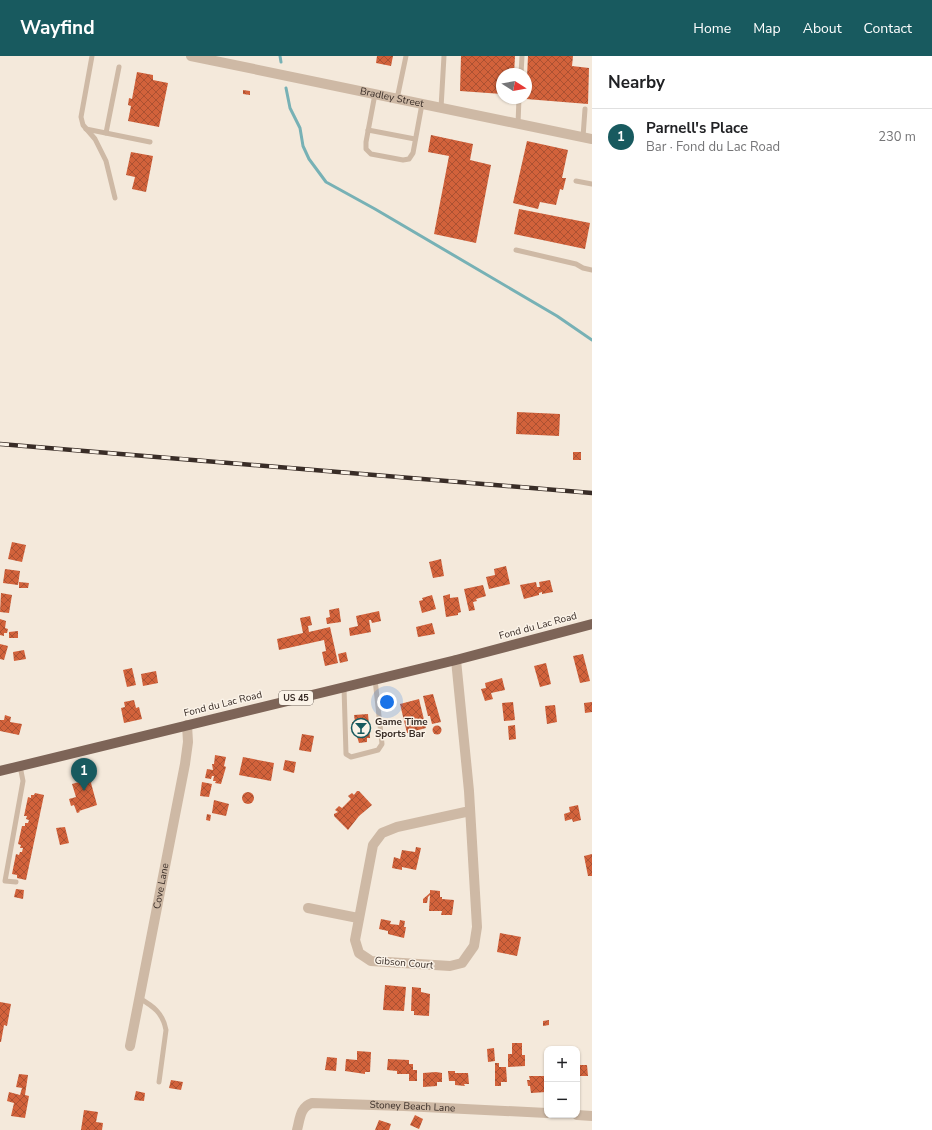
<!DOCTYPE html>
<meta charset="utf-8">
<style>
body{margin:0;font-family:"Nunito Sans",sans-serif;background:#f2f2f2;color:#202124}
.controls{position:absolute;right:12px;bottom:12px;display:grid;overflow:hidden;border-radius:8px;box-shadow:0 1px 3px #0004}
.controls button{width:36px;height:36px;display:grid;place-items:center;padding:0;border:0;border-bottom:1px solid #e0e0e0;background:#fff;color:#202124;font:20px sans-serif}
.compass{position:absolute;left:496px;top:12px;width:36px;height:36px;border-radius:50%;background:#fff;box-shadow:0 1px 3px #0004;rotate:101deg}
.you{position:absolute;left:387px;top:646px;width:14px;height:14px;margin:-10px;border:3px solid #fff;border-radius:50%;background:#1a73e8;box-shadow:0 0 0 6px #1a73e833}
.badge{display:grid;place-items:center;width:26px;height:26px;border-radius:50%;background:#185a5f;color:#fff;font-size:13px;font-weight:700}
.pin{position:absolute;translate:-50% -33px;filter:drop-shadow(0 1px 2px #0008)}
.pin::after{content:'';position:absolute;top:21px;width:14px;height:12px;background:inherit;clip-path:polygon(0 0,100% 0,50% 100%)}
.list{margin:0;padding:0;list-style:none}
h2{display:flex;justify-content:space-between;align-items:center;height:52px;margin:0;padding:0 16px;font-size:17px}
h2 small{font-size:13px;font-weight:400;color:#757577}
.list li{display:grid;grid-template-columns:26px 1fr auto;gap:12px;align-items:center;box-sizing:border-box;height:56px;padding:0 16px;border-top:1px solid #e0e0e0}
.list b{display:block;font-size:15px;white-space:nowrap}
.list p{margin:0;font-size:13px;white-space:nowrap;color:#757577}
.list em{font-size:13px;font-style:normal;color:#757577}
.map{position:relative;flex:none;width:592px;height:1074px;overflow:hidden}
header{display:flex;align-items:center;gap:24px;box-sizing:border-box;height:56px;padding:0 20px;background:#185a5f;color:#fff}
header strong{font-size:19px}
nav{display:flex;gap:22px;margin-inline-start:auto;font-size:14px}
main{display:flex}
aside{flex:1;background:#fff}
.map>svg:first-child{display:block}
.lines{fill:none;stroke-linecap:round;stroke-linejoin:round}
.stream{stroke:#77b1b5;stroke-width:3}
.building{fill:url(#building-cross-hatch)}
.lane{stroke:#ceb9a5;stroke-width:5}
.street{stroke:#ceb9a5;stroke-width:10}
.primary{stroke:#7d6457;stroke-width:10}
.rail-casing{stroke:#392d27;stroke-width:4.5}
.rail{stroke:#fbf3e8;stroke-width:3;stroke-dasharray:9;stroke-linecap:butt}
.labels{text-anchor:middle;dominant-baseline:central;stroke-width:3;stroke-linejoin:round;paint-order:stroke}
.shield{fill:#fbf3e8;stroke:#736861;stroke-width:1}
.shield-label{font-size:9px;font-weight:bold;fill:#392d27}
.street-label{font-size:10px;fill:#392d27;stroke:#fbf3e8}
.poi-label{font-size:10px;font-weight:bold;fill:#392d27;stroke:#fbf3e8;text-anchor:start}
</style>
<header>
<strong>Wayfind</strong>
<nav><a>Home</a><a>Map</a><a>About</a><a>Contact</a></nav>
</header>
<main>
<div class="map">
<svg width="592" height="1074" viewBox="0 0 592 1074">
<defs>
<pattern id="building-cross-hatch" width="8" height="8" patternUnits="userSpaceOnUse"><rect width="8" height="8" fill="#d2623b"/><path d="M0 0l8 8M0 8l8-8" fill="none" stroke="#ab5132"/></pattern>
</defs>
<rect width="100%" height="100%" fill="#f4e9db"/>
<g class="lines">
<g class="stream">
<path d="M280,0l1,6"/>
<path d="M286,32l4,20 10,20 3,18 6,13 17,23 49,27 182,107 35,24"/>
</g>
</g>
<g class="building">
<path d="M377,0h16l-2,10 -15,-3z"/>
<path d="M461,0h54l-1,18h-12v20l-42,-3z"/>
<path d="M528,0h45l-1,10 17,2 -1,36 -62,-5z"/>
<path d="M137,16l16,3v5l15,3 -9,44 -31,-6 3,-15 -3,-1 1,-7 3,1z"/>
<path d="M243,34l7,1v4l-7,-1z"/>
<path d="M431,79l42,9 -3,16 21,5 -15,78 -42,-9 15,-78 -21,-4z"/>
<path d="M527,85l41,9 -6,28h4l-3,12 -3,-1 -4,16 -16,-3 -2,7 -25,-6z"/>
<path d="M131,96l22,4 -7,36 -14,-3 3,-12 -9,-2z"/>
<path d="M519,153l71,14 -5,26 -71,-15z"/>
<path d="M517,356l43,2 -1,22 -43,-2z"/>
<rect x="573" y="396" width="8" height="8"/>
<path d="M12,486l14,3 -4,17 -14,-3z"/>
<path d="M441,503l3,17 -11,2 -4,-16z"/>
<path d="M506,510l4,18 -21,5 -3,-12 9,-2 -1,-6z"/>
<path d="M5,513l15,2 -2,14 -15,-2z"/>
<path d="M550,524l3,12 -11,2v-2l-3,1v2l-15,4 -4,-14 16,-3 1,5h3l-1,-5z"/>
<path d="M19,526l10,1 -1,5h-9z"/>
<path d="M483,529l3,11 -10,3 1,2 -4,1 2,8 -6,1 -5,-22z"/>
<path d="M1,537l11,2 -3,18 -9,-1z"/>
<path d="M450,538v4l8,-1 3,15 -3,1v2l-12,2 -3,-21z"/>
<path d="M432,539l4,14 -14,4 -3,-12 4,-1 -1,-2z"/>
<path d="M339,552l2,14 -14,2 -1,-6 4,-1 -1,-7z"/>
<path d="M379,555l2,10 -9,2 -1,-3h-2l2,12 -21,4 -1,-8 9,-2 -2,-10z"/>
<path d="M310,560l2,9 -4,1 1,6 21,-5 8,36 -13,3 -3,-14 4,-1 -2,-11 -45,10 -2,-11 26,-6 -3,-15z"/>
<path d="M0,563l6,2 -1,7 3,1 -1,4h-3v3l-4,-1z"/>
<path d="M432,567l3,11 -17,3 -2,-10z"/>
<path d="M18,575v7h-9v-6z"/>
<path d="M0,588l8,2 -4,14 -4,-1z"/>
<path d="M24,594l2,9 -12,2 -1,-9z"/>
<path d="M346,596l2,9 -8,2 -2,-9z"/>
<path d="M583,598l7,27 -10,2 -7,-27z"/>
<path d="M546,607l5,21 -11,3 -6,-21z"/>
<path d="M132,612l4,17 -9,2 -4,-17z"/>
<path d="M156,615l2,12 -15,3 -2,-12z"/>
<path d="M502,622l3,12 -14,3 2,6 -8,2 -4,-12 5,-1 -1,-5z"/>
<path d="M433,638l8,28 -9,2 -2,-8h-2l-5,-20z"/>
<path d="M419,643l7,29 -19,5 -7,-29z"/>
<path d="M134,644l2,8 3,-1 3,12 -18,4 -3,-15 4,-1 -1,-5z"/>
<path d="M513,646l2,18 -11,1 -2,-18z"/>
<path d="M592,646v10l-7,1 -1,-10z"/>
<path d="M555,649l2,17 -10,2 -2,-18z"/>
<path d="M368,658l2,24h-3v4l-8,1 -3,-10 -3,1 -1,-12h3l-1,-7z"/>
<path d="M5,659l6,2 -1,5 12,2 -3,11 -19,-4v-11h4z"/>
<path d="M515,669l1,14 -7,1 -1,-14z"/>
<circle cx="437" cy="674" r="4.5"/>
<path d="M302,678l12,2 -3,16 -12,-2z"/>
<path d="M215,699l11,2 -2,9 2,1 -5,17 -6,-1 1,-2h-3l1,-5h-2l-1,3 -6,-1 2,-9 6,1 -1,-6h2z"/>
<path d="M243,701l31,6 -3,18 -32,-6z"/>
<path d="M285,704l11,2 -2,11 -11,-3z"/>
<path d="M88,721l5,2 -2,4 6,22 -18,6 1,1 -3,1 -3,-8 -3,1 -2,-7 7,-2 -4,-13 14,-4z"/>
<path d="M202,726l10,2 -3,13 -9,-1z"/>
<path d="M357,735h2l13,14 -13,11 -11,14 -14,-14v-2l4,-2 -3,-2 4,-4 3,2 9,-9 -3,-3 4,-3 2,2z"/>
<circle cx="248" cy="742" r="6"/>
<path d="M35,737l9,2 -18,85 -9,-2v-3l-5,-1 4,-20 3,1 1,-3h2l1,-4h-3l1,-3 -3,-1 4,-18h3v-3h3l1,-3 -3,-1 1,-3h-3l4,-19 3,1v-3h3z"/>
<path d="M214,744l15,4 -3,12 -14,-3z"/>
<path d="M578,749l3,15 -8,2 -1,-3 -7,2 -1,-7 6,-2 -1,-5z"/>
<path d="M207,758l4,1 -1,6 -4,-1z"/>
<path d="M65,771l4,16 -9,2 -4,-17z"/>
<path d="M416,791l5,1 -5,22 -14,-3v3l-10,-2 2,-11 6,2 2,-9 13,2z"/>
<path d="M592,798v22h-4l-4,-20z"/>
<path d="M16,833l8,1 -1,9 -9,-2z"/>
<path d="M430,834l10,1v6h2v2l12,1 -2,15h-11l1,-4h-13l1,-16 -2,2 -1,6h-4v-4l7,-6z"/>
<path d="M381,863l10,2 -1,3 9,1 1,-5 5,1 -1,6h2l-2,11 -16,-4v-3l-9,-2z"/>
<path d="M500,877l21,4 -4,19 -20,-4z"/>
<path d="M385,929l21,2 -2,24 -21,-1z"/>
<path d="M412,931l9,1v4l9,2 -1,22 -15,-1v-4h-3z"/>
<path d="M0,946l11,2 -4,22 -3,-1 -3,17h-1z"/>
<path d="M549,964v5l-6,1v-5z"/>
<path d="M512,987h10v12h3v11l-17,1v-13h4z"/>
<path d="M494,992l1,13 -7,1 -1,-13z"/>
<path d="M357,995l14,1 -1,20h-5v2l-20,-3 1,-12 11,1z"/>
<path d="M327,1001l10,1 -1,13 -11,-1z"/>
<path d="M388,1003l21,1v4h4v6h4v11h-8v-7h-12v-3l-10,-1z"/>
<path d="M495,1007h4v4h7l1,15h-6v4h-6z"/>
<path d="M578,1009h9l1,11h-10z"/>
<path d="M448,1015h7v2h13l1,11h-5l1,2 -10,-1v-4h-6z"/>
<path d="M436,1016l6,1v9h-5v4l-14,1v-14z"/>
<path d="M19,1018l9,1 -3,20 4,1 -4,22 -14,-2 3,-13 -7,-2 2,-9 11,3 2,-7 -6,-1z"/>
<path d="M529,1020h16l1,16 -15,1 -1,-7h-2l-1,-6h3z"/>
<path d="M171,1024l12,2 -2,8 -12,-2z"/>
<path d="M136,1035l9,2 -1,8 -10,-1z"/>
<path d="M84,1054l14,2 -2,10 7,1 -1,7h-21z"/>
<path d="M415,1059l8,4 -4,10 -9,-4z"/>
<path d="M379,1064l12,4 -2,6h-14z"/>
</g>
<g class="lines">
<g class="lane">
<path d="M92,0l-11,61 2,8 12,14 11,22 9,37"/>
<path d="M521,18l1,-18"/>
<path d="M375,38l-9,48v7l5,5 32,6 6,-1 4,-6 9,-49"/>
<path d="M397,43l9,-43"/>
<path d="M441,52l3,-52"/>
<path d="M518,68l1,-26"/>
<path d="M86,73l64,13"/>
<path d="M368,74l47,9"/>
<path d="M106,77l13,-66"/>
<path d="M583,81l2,-28"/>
<path d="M576,125l16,3"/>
<path d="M516,194l60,14 7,4 9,2"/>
<path d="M344,631l2,67 5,3 27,-7 4,-6 -7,-65"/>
<path d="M16,826l-11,-1 18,-100 -3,-15"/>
<path d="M139,942c14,8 24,15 27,32l-7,52"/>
</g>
<g class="street">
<path id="s1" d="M191,0l401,83"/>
<path d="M456,604l13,131 8,136 -3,19 -12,17 -12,3 -79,-5 -12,-8 -4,-13 18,-95 9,-12 15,-6 73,-16"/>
<path d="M308,852l50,10"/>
<path id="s2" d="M130,990l55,-282 3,-22 -1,-17"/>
<path d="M577,1059l15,1"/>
<path id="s3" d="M297,1074c3,-11 3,-23 15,-27l92,3 143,7"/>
</g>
<path class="primary" d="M0,715l456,-111 136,-36"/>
<defs>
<path id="rail" d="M0,388l592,49"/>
</defs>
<use href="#rail" class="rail-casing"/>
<use href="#rail" class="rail"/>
</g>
<defs>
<symbol id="bar-ring" viewBox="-11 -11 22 22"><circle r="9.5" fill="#fbf3e8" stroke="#185a5f" stroke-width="1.5"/><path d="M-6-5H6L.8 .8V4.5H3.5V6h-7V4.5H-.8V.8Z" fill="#185a5f"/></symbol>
</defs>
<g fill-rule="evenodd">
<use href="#bar-ring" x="350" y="661" width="22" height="22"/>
</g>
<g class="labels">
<rect class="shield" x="279" y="635" width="34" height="14" rx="3"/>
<g class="shield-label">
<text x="296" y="642">US 45</text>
</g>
<g class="street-label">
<text stroke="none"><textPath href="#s1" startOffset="205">Bradley Street</textPath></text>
<text transform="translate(538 570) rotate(-15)">Fond du Lac Road</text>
<text transform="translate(223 648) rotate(-14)">Fond du Lac Road</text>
<text stroke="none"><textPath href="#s2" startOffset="163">Cove Lane</textPath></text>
<text transform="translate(404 907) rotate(5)">Gibson Court</text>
<text stroke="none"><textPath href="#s3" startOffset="133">Stoney Beach Lane</textPath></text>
</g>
<g class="poi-label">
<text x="375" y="666">Game Time<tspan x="375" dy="12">Sports Bar</tspan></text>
</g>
</g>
</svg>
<div class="controls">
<button>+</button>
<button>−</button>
</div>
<svg class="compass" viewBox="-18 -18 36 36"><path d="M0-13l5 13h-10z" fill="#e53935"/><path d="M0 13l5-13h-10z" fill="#757577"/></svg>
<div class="you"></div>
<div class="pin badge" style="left:84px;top:735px">1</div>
</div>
<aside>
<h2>Nearby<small></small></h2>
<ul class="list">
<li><span class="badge">1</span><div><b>Parnell's Place</b><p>Bar · Fond du Lac Road</p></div><em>230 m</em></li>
</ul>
</aside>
</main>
